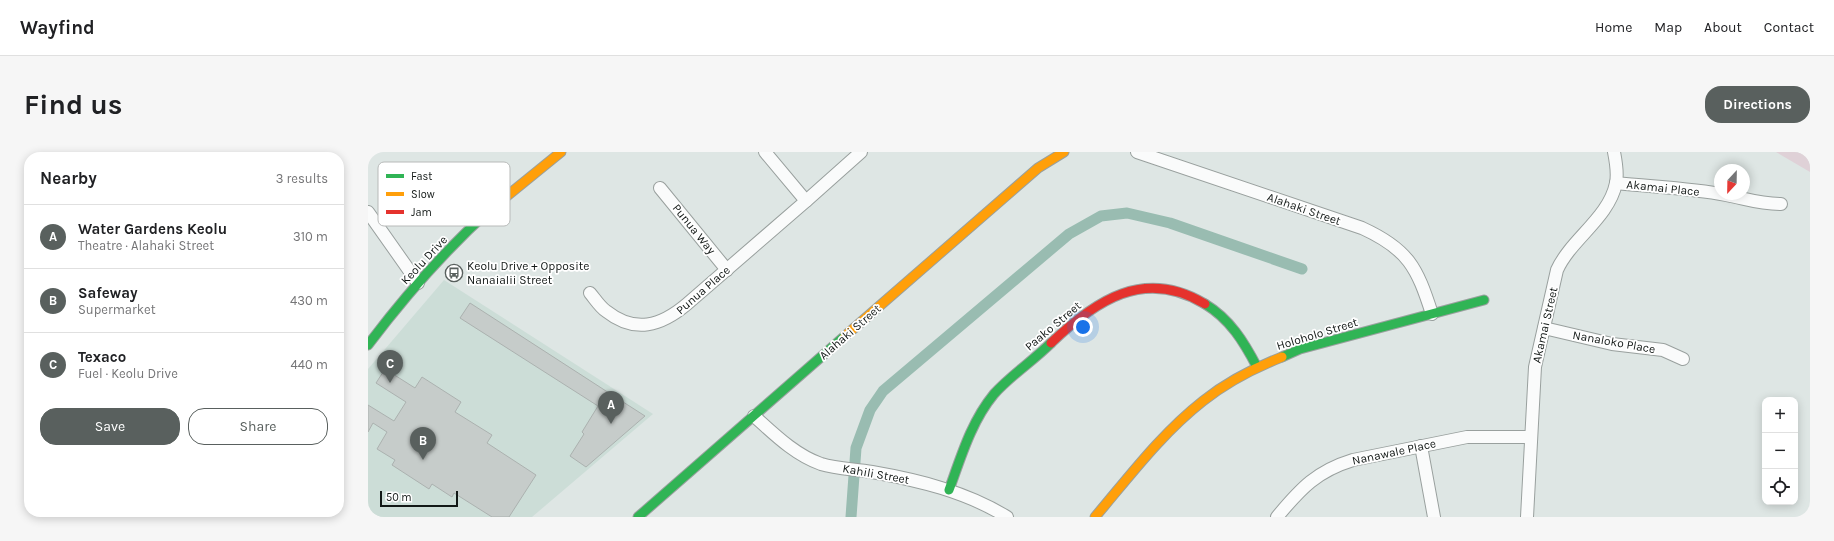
<!DOCTYPE html>
<meta charset="utf-8">
<style>
body{margin:0;font-family:Karla,sans-serif;background:#f6f6f6;color:#202124}
.controls{position:absolute;right:12px;bottom:12px;display:grid;overflow:hidden;border-radius:8px;box-shadow:0 2px 10px #0003}
.controls button{width:36px;height:36px;display:grid;place-items:center;padding:0;border:0;border-bottom:1px solid #e0e0e0;background:#fff;color:#202124;font:20px sans-serif}
.compass{position:absolute;left:1346px;top:12px;width:36px;height:36px;border-radius:50%;background:#fff;box-shadow:0 2px 10px #0003;rotate:202deg}
.scale{position:absolute;left:12px;bottom:10px;width:78px;box-sizing:border-box;padding-left:4px;border:2px solid #121816;border-top:0;font-size:11px;line-height:14px;white-space:nowrap;color:#121816;-webkit-text-stroke:3px #fff;paint-order:stroke}
.you{position:absolute;left:715px;top:175px;width:14px;height:14px;margin:-10px;border:3px solid #fff;border-radius:50%;background:#1a73e8;box-shadow:0 0 0 6px #1a73e833}
.badge{display:grid;place-items:center;width:26px;height:26px;border-radius:50%;background:#59605e;color:#fff;font-size:13px;font-weight:700}
.pin{position:absolute;translate:-50% -33px;filter:drop-shadow(0 1px 2px #0008)}
.pin::after{content:'';position:absolute;top:21px;width:14px;height:12px;background:inherit;clip-path:polygon(0 0,100% 0,50% 100%)}
.list{margin:0;padding:0;list-style:none}
h2{display:flex;justify-content:space-between;align-items:center;height:52px;margin:0;padding:0 16px;font-size:17px}
h2 small{font-size:13px;font-weight:400;color:#757577}
.list li{display:grid;grid-template-columns:26px 1fr auto;gap:12px;align-items:center;box-sizing:border-box;height:64px;padding:0 16px;border-top:1px solid #e0e0e0}
.list b{display:block;font-size:15px;white-space:nowrap}
.list p{margin:0;font-size:13px;white-space:nowrap;color:#757577}
.list em{font-size:13px;font-style:normal;color:#757577}
.actions{display:flex;gap:8px;padding:12px 16px}
.actions a{flex:1;padding:9px 0;border:1px solid #59605e;border-radius:16px;text-align:center;font-size:14px;color:#59605e}
.actions .main{background:#59605e;color:#fff}
.icon{flex:none;width:22px;height:22px;fill:none;stroke:currentColor;stroke-width:2;stroke-linecap:round;stroke-linejoin:round}
.map{position:relative;flex:none;width:1442px;height:365px;overflow:hidden;border-radius:16px}
header{display:flex;align-items:center;gap:24px;box-sizing:border-box;height:56px;padding:0 20px;background:#fff;border-bottom:1px solid #e0e0e0}
header strong{font-size:19px}
nav{display:flex;gap:22px;margin-inline-start:auto;font-size:14px}
.intro{display:flex;align-items:center;justify-content:space-between;box-sizing:border-box;height:96px;padding:0 24px}
h1{margin:0;font-size:28px}
.button{padding:10px 18px;border-radius:16px;background:#59605e;color:#fff;font-size:14px;font-weight:700}
main{display:flex;gap:24px;padding:0 24px}
aside{flex:1;background:#fff;border-radius:16px;box-shadow:0 2px 10px #0003}
.map>svg:first-child{display:block}
.built{fill:#ccddd7}
.green{fill:#dfd1d7}
.lines{fill:none;stroke-linecap:round;stroke-linejoin:round}
.canal{stroke:#99bcb1;stroke-width:11}
.building{fill:#c6ccca;stroke:#abb1af}
.street-casing{stroke:#99a09e;stroke-width:14}
.fast-casing{stroke:#99a09e;stroke-width:11}
.slow-casing{stroke:#99a09e;stroke-width:11}
.jam-casing{stroke:#99a09e;stroke-width:11}
.street{stroke:#fafbfb;stroke-width:12}
.fast{stroke:#30b455;stroke-width:9}
.slow{stroke:#ff9f0a;stroke-width:9}
.jam{stroke:#e5322d;stroke-width:9}
.labels{text-anchor:middle;dominant-baseline:central;stroke-width:3.5;stroke-linejoin:round;paint-order:stroke}
.street-label{font-size:12px;fill:#121816;stroke:#fff}
.poi-label{font-size:12px;fill:#121816;stroke:#fff;text-anchor:start}
.key{fill:#fff;stroke:#b8bab9;stroke-width:1}
.key-label{font-size:11px;fill:#121816}
</style>
<header>
<strong>Wayfind</strong>
<nav><a>Home</a><a>Map</a><a>About</a><a>Contact</a></nav>
</header>
<div class="intro"><h1>Find us</h1><a class="button">Directions</a></div>
<main>
<aside>
<h2>Nearby<small>3 results</small></h2>
<ul class="list">
<li><span class="badge">A</span><div><b>Water Gardens Keolu</b><p>Theatre · Alahaki Street</p></div><em>310 m</em></li>
<li><span class="badge">B</span><div><b>Safeway</b><p>Supermarket</p></div><em>430 m</em></li>
<li><span class="badge">C</span><div><b>Texaco</b><p>Fuel · Keolu Drive</p></div><em>440 m</em></li>
</ul>
<div class="actions"><a class="main">Save</a><a>Share</a></div>
</aside>
<div class="map">
<svg width="1442" height="365" viewBox="0 0 1442 365">
<rect width="100%" height="100%" fill="#dee6e4"/>
<path class="built" d="M76,128l209,134 -121,103h-164v-148z"/>
<path class="green" d="M1408,0h34v20z"/>
<g class="lines">
<path class="canal" d="M483,365l5,-69 14,-38 13,-19 186,-157 32,-18 26,-3 43,10 132,46"/>
</g>
<g class="building">
<path d="M102,151l136,88 39,25 -59,51 -16,-11 14,-22 -2,-2 16,-26 -138,-88z"/>
<path d="M17,217l30,19 7,-11 39,25 -6,10 37,23 -5,8 49,32 -27,42h-17l-38,-24 -2,4 -20,-13 -3,5 -37,-24 3,-5 -18,-11 10,-17 -14,-9 -5,9v-27l26,16 12,-19 -30,-19z"/>
</g>
<g class="lines">
<defs>
<g id="street">
<path d="M397,0l41,49 55,-49"/>
<path d="M769,0l225,76c46,21 55,39 70,86"/>
<path d="M1248,31c37,4 74,5 110,12 21,4 33,9 55,9"/>
<path d="M292,36l67,82"/>
<path d="M0,60l50,71"/>
<path d="M222,141c5,6 10,14 16,18 29,23 55,15 81,-7l119,-103"/>
<path d="M1176,176l68,16 51,6 20,9"/>
<path d="M386,264c20,18 41,39 67,48 16,5 34,5 51,8 46,8 95,20 135,45"/>
<path d="M1053,294l13,71"/>
<path d="M909,365c24,-29 40,-46 76,-57l114,-23h64"/>
<path d="M1159,365l8,-150 22,-97c14,-31 52,-52 59,-87 2,-10 0,-21 -2,-31"/>
</g>
<g id="fast">
<path d="M837,152c25,15 39,38 52,63"/>
<path d="M0,193c37,-49 77,-95 123,-136"/>
<path d="M914,205l18,-8 184,-49"/>
<path d="M581,338c12,-33 22,-68 45,-96 17,-19 39,-33 57,-51"/>
<path d="M270,365l207,-181"/>
</g>
<g id="slow">
<path d="M123,57l70,-57"/>
<path d="M477,184l193,-168 26,-16"/>
<path d="M727,365c34,-40 66,-83 108,-116 24,-19 51,-33 79,-44"/>
</g>
<path id="jam" d="M683,191c44,-42 93,-76 154,-39"/>
</defs>
<use href="#street" class="street-casing"/>
<use href="#fast" class="fast-casing"/>
<use href="#slow" class="slow-casing"/>
<use href="#jam" class="jam-casing"/>
<use href="#street" class="street"/>
<use href="#fast" class="fast"/>
<use href="#slow" class="slow"/>
<use href="#jam" class="jam"/>
</g>
<defs>
<symbol id="bus-ring" viewBox="-11 -11 22 22"><circle r="9.5" fill="#fff" stroke="#59605e" stroke-width="1.5"/><path d="M-5-6H5V4H4V6H2V4H-2V6H-4V4H-5ZM-3.5-4V0h7V-4ZM-3.5 1.2v1.5H-2V1.2ZM2 1.2v1.5H3.5V1.2Z" fill="#59605e"/></symbol>
</defs>
<g fill-rule="evenodd">
<use href="#bus-ring" x="76" y="111" width="20" height="20"/>
</g>
<g class="labels">
<g class="street-label">
<text transform="translate(1295 36) rotate(6)">Akamai Place</text>
<text transform="translate(936 57) rotate(19)">Alahaki Street</text>
<text transform="translate(326 77) rotate(51)">Punua Way</text>
<text transform="translate(56 108) rotate(-47)">Keolu Drive</text>
<text transform="translate(335 138) rotate(-41)">Punua Place</text>
<text transform="translate(1177 173) rotate(-77)">Akamai Street</text>
<text transform="translate(685 174) rotate(-40)">Paako Street</text>
<text transform="translate(482 180) rotate(-41)">Alahaki Street</text>
<text transform="translate(949 182) rotate(-17)">Holoholo Street</text>
<text transform="translate(1246 190) rotate(10)">Nanaloko Place</text>
<text transform="translate(1026 300) rotate(-12)">Nanawale Place</text>
<text transform="translate(508 322) rotate(10)">Kahili Street</text>
</g>
<g class="poi-label">
<text x="99" y="114">Keolu Drive + Opposite<tspan x="99" dy="14">Nanaialii Street</tspan></text>
</g>
</g>
<rect x="10" y="10" width="132" height="64" rx="6" class="key"/>
<rect x="18" y="22" width="18" height="4" fill="#30b455"/>
<rect x="18" y="40" width="18" height="4" fill="#ff9f0a"/>
<rect x="18" y="58" width="18" height="4" fill="#e5322d"/>
<g class="key-label">
<text x="43" y="28">Fast</text>
<text x="43" y="46">Slow</text>
<text x="43" y="64">Jam</text>
</g>
</svg>
<div class="controls">
<button>+</button>
<button>−</button>
<button><svg class="icon" aria-label="locate" viewBox="0 0 24 24"><circle cx="12" cy="12" r="6"/><path d="M12 2v4M12 18v4M2 12h4M18 12h4"/></svg></button>
</div>
<svg class="compass" viewBox="-18 -18 36 36"><path d="M0-13l5 13h-10z" fill="#e53935"/><path d="M0 13l5-13h-10z" fill="#757577"/></svg>
<div class="scale">50 m</div>
<div class="you"></div>
<div class="pin badge" style="left:243px;top:272px">A</div>
<div class="pin badge" style="left:55px;top:308px">B</div>
<div class="pin badge" style="left:22px;top:231px">C</div>
</div>
</main>
